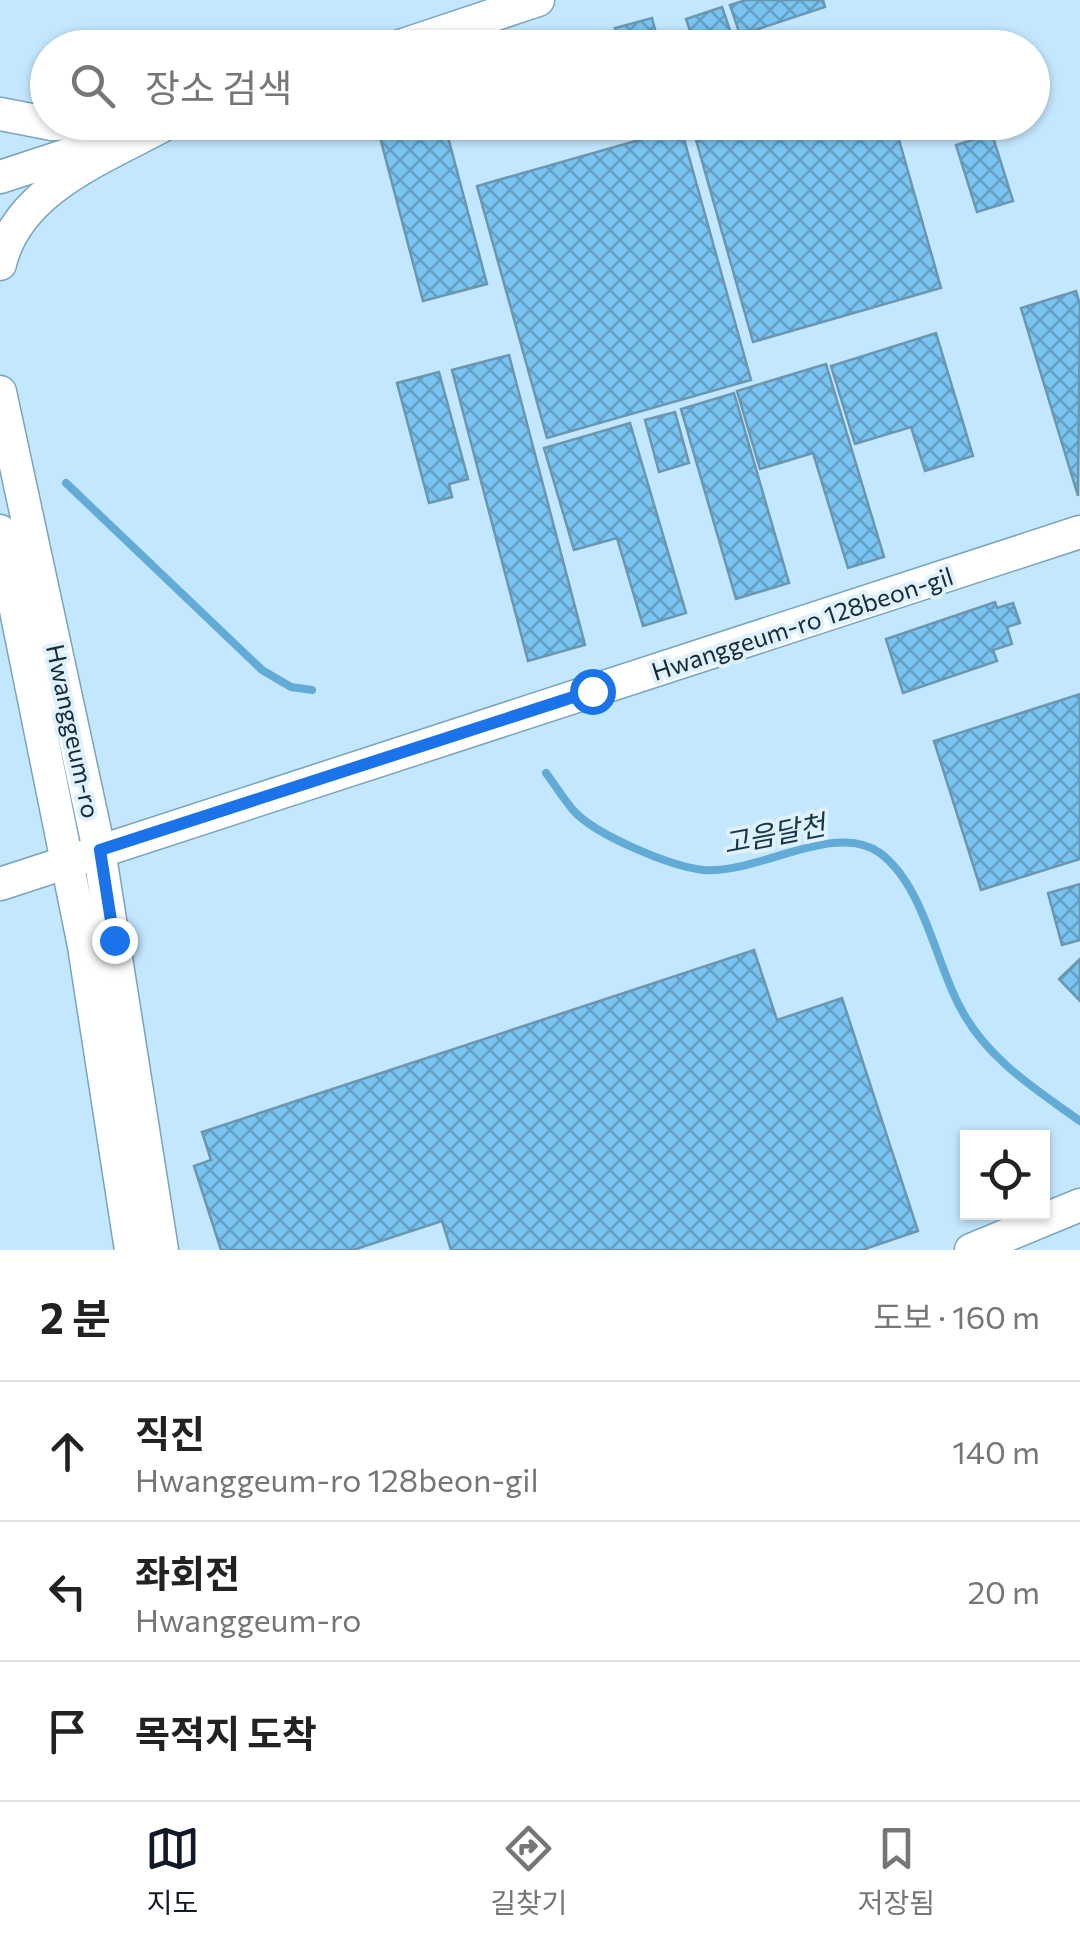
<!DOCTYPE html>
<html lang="ko">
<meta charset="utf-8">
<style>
body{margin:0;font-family:Commissioner,"Noto Sans KR",sans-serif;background:#f2f2f2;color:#222}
.controls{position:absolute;right:30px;bottom:30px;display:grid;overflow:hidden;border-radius:0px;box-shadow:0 2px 8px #0004}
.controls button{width:90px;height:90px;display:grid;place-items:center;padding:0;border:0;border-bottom:2px solid #e0e0e0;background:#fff;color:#222;font:50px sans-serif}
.stop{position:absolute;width:30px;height:30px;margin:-22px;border:8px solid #1a73e8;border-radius:50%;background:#fff}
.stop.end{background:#1a73e8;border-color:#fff;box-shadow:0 2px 10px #0008}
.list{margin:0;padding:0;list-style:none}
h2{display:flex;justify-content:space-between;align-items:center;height:130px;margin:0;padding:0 40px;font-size:42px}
h2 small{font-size:32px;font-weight:400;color:#767676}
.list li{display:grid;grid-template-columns:65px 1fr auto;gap:30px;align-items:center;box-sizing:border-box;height:140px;padding:0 40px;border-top:2px solid #e0e0e0}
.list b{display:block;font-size:38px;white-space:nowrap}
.list p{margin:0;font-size:32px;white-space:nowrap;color:#767676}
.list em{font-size:32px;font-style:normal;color:#767676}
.icon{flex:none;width:55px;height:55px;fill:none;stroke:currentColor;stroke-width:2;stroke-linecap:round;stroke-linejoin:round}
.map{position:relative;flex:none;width:1080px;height:1250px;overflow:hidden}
.search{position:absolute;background:#fff;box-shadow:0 2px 8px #0004;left:30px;right:30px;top:30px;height:110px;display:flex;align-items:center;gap:25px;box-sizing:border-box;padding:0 35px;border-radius:55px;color:#767676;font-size:38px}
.sheet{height:550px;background:#fff}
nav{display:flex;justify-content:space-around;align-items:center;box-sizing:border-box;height:140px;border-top:2px solid #e0e0e0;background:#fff;font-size:28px;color:#767676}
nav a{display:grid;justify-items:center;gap:5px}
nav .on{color:#111827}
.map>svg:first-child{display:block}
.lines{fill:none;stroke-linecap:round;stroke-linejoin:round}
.stream{stroke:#61abd6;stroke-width:8}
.building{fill:url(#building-cross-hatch);stroke:#6b96b0;stroke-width:2.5}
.minor-casing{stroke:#79a4be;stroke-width:35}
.minor{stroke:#fff;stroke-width:32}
.route{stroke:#1a73e8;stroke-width:12}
.labels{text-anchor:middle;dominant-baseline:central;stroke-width:8;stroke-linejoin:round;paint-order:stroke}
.street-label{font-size:25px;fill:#182a35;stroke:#dff1fd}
.water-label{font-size:28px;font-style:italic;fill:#153649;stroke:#dff1fd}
</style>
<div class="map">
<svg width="1080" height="1250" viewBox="0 0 1080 1250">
<defs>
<pattern id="building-cross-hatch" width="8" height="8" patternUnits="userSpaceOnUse" patternTransform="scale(2.5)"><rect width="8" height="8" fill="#79c4f0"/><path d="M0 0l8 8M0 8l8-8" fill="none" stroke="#629fc3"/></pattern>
</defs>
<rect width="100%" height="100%" fill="#c3e7fe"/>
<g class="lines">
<g class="stream">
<path d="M66,483l196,187 29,17 21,3"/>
<path d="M546,773c9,12 17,25 27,37 22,25 97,56 130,60 53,5 133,-50 177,-17 44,33 55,108 80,154 26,51 75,82 120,114"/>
</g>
</g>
<g class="building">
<path d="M746,0h77l2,7 -85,28 -10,-30z"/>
<path d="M722,7l14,41h-40l-10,-29z"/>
<path d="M652,18l8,30h-39l-6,-20z"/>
<path d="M376,122h68l43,162 -64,17z"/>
<path d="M691,122h203l47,166 -188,54z"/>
<path d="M681,128l70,252 -204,58 -70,-252z"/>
<path d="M992,134l21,67 -36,11 -21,-67z"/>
<path d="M1076,291l4,14 -2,191 -57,-188z"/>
<path d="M936,333l37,123 -48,15 -14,-44 -56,17 -24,-78z"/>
<path d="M509,355l76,290 -57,16 -76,-291z"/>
<path d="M826,364l58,193 -36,11 -35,-115 -53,16 -23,-78z"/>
<path d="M439,372l29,107 -19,5 3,13 -23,6 -32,-120z"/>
<path d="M734,393l55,190 -53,16 -55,-190z"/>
<path d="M675,412l14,51 -30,9 -14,-52z"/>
<path d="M630,423l56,190 -43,13 -26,-88 -43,12 -30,-102z"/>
<path d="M995,602l2,6 16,-5 7,20 -13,4 5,17 -19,6 4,11 -94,32 -17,-54z"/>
<path d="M1080,694v165l-99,31 -47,-149z"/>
<path d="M1080,884v56l-18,5 -14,-52z"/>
<path d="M754,950l23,70 65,-22 76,233 -56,19h-411l-9,-29 -89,29h-132l-27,-84 17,-6 -9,-28z"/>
<path d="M1080,959v42l-21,-22z"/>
</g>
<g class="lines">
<defs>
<g id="minor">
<path d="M394,48l144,-48"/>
<path d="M0,114l52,10 55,-2"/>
<path d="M0,177l101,-33"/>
<path d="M0,264c18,-77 107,-107 169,-142"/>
<path d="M0,392l99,458 63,400"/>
<path d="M0,531l84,415 47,304"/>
<path d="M0,884l1080,-352"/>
<path d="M971,1250l109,-45"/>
</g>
</defs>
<use href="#minor" class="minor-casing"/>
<use href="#minor" class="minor"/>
</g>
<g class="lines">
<path class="route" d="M114,940l-14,-90 492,-159"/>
</g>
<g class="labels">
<g class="street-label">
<text transform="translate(802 623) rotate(-18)">Hwanggeum-ro 128beon-gil</text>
<text transform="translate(74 731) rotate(78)">Hwanggeum-ro</text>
</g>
<g class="water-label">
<text transform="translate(774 833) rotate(-11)">고음달천</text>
</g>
</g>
</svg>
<div class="controls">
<button><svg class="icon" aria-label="locate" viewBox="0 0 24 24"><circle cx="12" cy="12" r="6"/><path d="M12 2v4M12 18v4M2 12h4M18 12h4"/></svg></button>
</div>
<div class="stop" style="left:592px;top:691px"></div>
<div class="stop end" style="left:114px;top:940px"></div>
<div class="search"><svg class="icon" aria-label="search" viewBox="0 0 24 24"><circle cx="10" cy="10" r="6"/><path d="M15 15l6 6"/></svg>장소 검색</div>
</div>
<section class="sheet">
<h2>2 분<small>도보 · 160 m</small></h2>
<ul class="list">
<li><svg class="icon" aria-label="ahead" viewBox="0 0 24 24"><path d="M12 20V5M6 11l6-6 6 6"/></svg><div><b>직진</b><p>Hwanggeum-ro 128beon-gil</p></div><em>140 m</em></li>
<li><svg class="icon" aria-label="left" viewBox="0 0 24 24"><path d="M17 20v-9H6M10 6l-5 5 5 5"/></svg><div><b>좌회전</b><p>Hwanggeum-ro</p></div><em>20 m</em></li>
<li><svg class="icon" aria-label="arrive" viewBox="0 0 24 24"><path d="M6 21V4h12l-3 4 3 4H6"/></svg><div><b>목적지 도착</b></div></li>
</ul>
</section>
<nav>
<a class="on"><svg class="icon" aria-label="map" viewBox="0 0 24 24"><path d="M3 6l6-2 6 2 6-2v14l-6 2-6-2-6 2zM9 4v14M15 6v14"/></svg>지도</a>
<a><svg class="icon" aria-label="directions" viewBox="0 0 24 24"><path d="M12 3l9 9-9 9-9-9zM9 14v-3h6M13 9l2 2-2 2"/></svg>길찾기</a>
<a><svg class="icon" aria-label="saved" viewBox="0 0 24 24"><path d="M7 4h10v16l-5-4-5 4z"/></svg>저장됨</a>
</nav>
